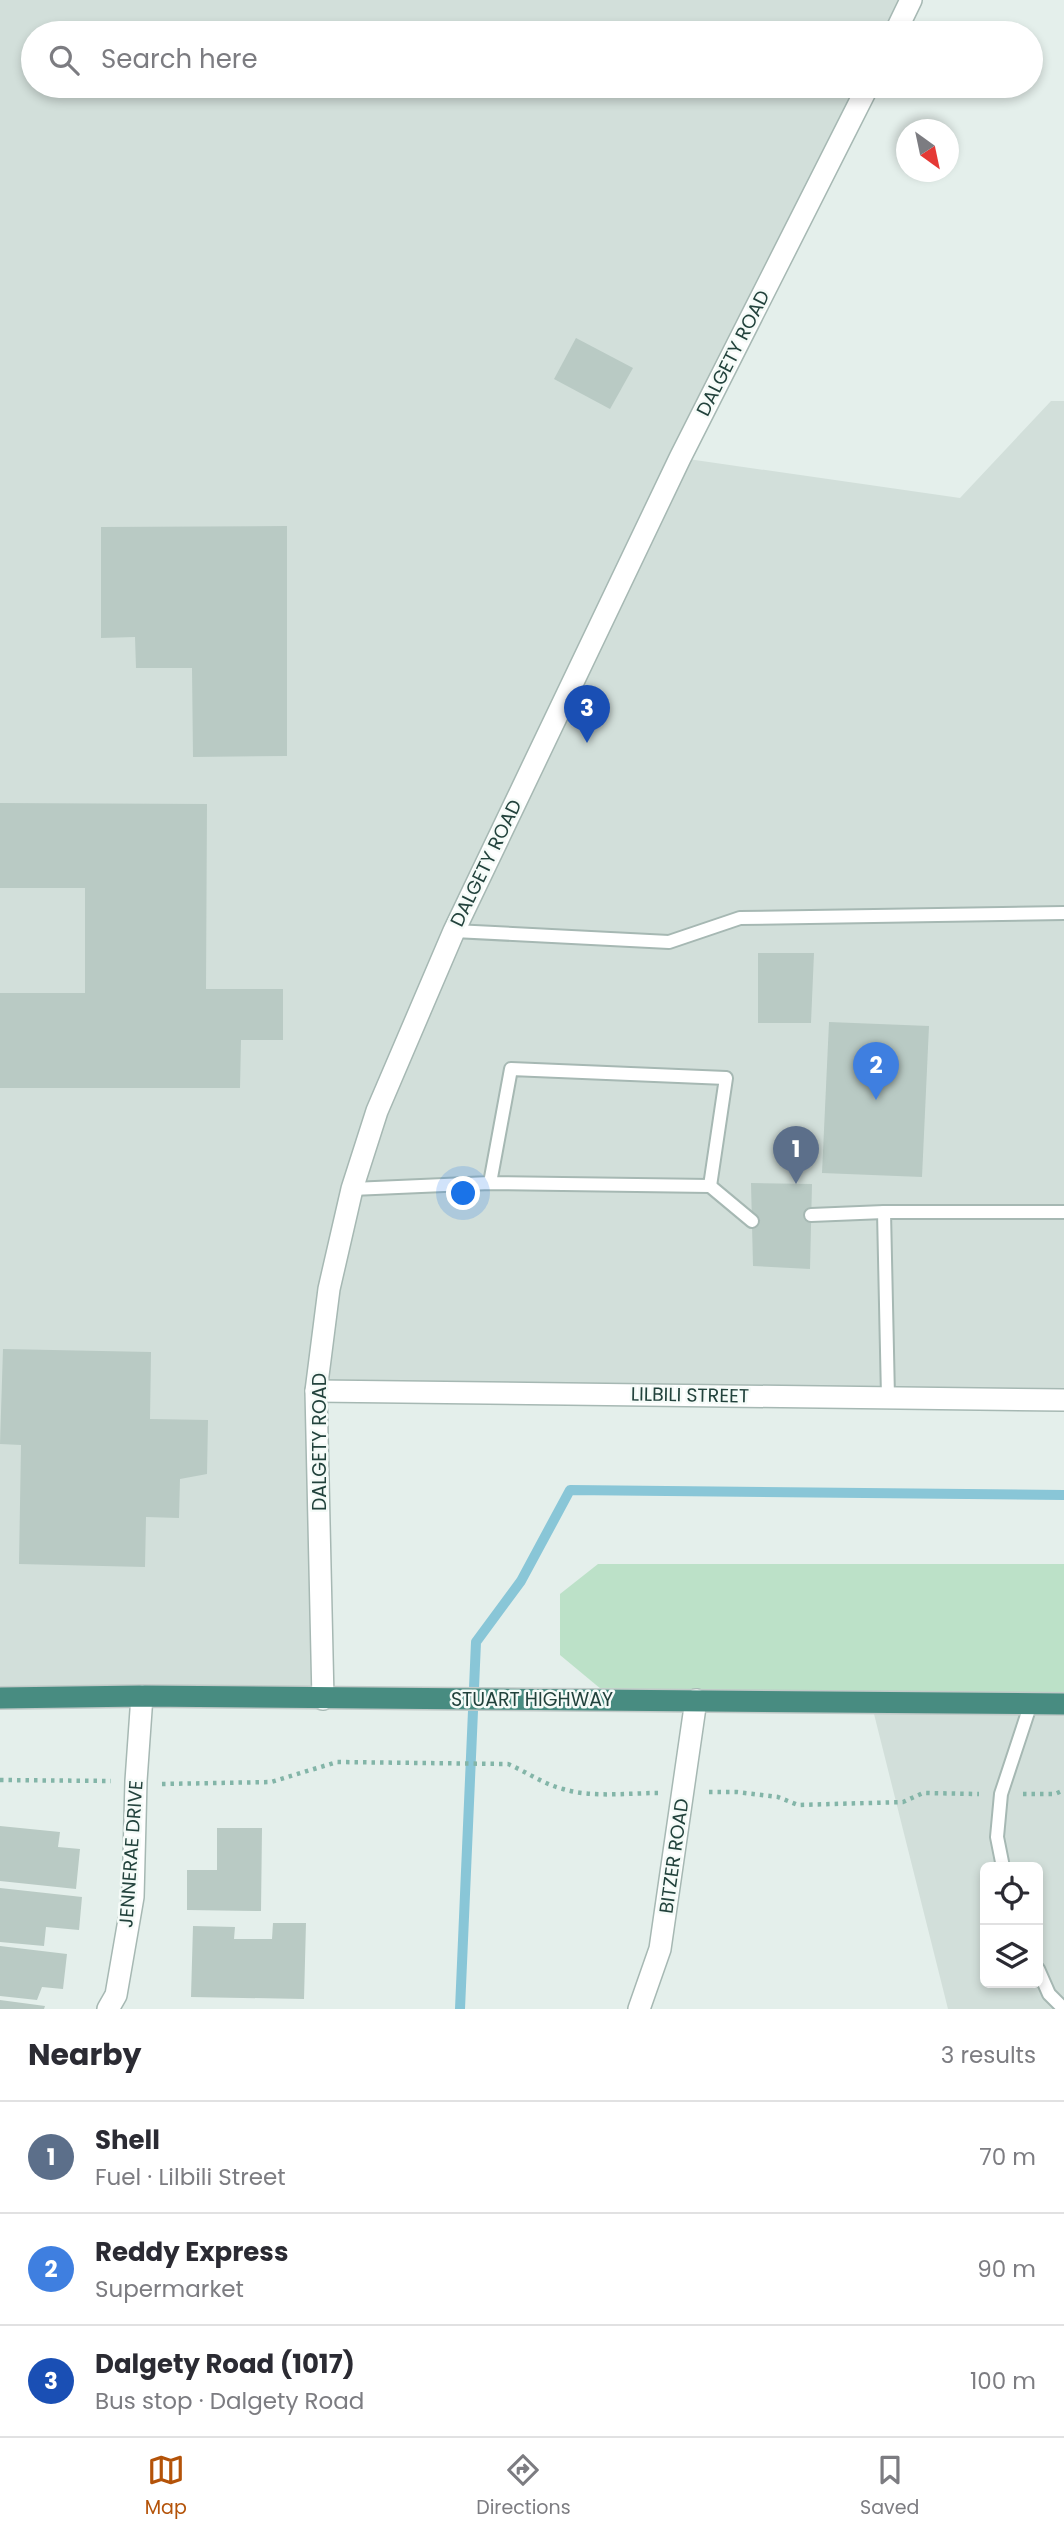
<!DOCTYPE html>
<meta charset="utf-8">
<style>
body{margin:0;font-family:Poppins,sans-serif;background:#f2f2f3;color:#2b2b33}
.controls{position:absolute;right:21px;bottom:21px;display:grid;overflow:hidden;border-radius:10px;box-shadow:0 4px 10px #0003}
.controls button{width:63px;height:63px;display:grid;place-items:center;padding:0;border:0;border-bottom:2px solid #e1e1e2;background:#fff;color:#2b2b33;font:35px sans-serif}
.compass{position:absolute;left:896px;top:119px;width:63px;height:63px;border-radius:50%;background:#fff;box-shadow:0 4px 10px #0003;rotate:147deg}
.you{position:absolute;left:464px;top:1194px;width:24px;height:24px;margin:-18px;border:5px solid #fff;border-radius:50%;background:#1a73e8;box-shadow:0 0 0 10px #1a73e833}
.badge{display:grid;place-items:center;width:46px;height:46px;border-radius:50%;background:#b45309;color:#fff;font-size:23px;font-weight:700}
.pin{position:absolute;translate:-50% -58px;filter:drop-shadow(0 2px 4px #0008)}
.pin::after{content:'';position:absolute;top:37px;width:24px;height:21px;background:inherit;clip-path:polygon(0 0,100% 0,50% 100%)}
.list{margin:0;padding:0;list-style:none}
h2{display:flex;justify-content:space-between;align-items:center;height:91px;margin:0;padding:0 28px;font-size:30px}
h2 small{font-size:23px;font-weight:400;color:#7c7c81}
.list li{display:grid;grid-template-columns:46px 1fr auto;gap:21px;align-items:center;box-sizing:border-box;height:112px;padding:0 28px;border-top:2px solid #e1e1e2}
.list b{display:block;font-size:26px;white-space:nowrap}
.list p{margin:0;font-size:23px;white-space:nowrap;color:#7c7c81}
.list em{font-size:23px;font-style:normal;color:#7c7c81}
.icon{flex:none;width:38px;height:38px;fill:none;stroke:currentColor;stroke-width:2;stroke-linecap:round;stroke-linejoin:round}
.map{position:relative;flex:none;width:1064px;height:2009px;overflow:hidden}
.search{position:absolute;background:#fff;box-shadow:0 4px 10px #0003;left:21px;right:21px;top:21px;height:77px;display:flex;align-items:center;gap:18px;box-sizing:border-box;padding:0 24px;border-radius:38px;color:#7c7c81;font-size:26px}
.sheet{height:427px;background:#fff}
nav{display:flex;justify-content:space-around;align-items:center;box-sizing:border-box;height:98px;border-top:2px solid #e1e1e2;background:#fff;font-size:19px;color:#7c7c81}
nav a{display:grid;justify-items:center;gap:4px}
nav .on{color:#b45309}
.map>svg:first-child{display:block}
.built{fill:#d2dfda;fill-rule:evenodd}
.green{fill:#bce1c8}
.lines{fill:none;stroke-linecap:round;stroke-linejoin:round}
.stream{stroke:#89c6d7;stroke-width:10}
.building{fill:#b9cac4}
.service-casing{stroke:#a6b8b3;stroke-width:16}
.minor-casing{stroke:#a6b8b3;stroke-width:24}
.trunk-casing{stroke:#c1cac8;stroke-width:24}
.path{stroke:#83b5a8;stroke-width:4.5;stroke-dasharray:3.5 5;stroke-linecap:butt}
.service{stroke:#fff;stroke-width:12}
.minor{stroke:#fff;stroke-width:21}
.trunk{stroke:#488c81;stroke-width:21}
.labels{text-anchor:middle;dominant-baseline:central;stroke-width:5;stroke-linejoin:round;paint-order:stroke}
.street-label{font-size:19px;fill:#22423c;stroke:#f5fbf8}
</style>
<div class="map">
<svg width="1064" height="2009" viewBox="0 0 1064 2009">
<rect width="100%" height="100%" fill="#e4efeb"/>
<g class="built">
<path d="M0,0h911l-17,33h-861v53h835l-187,372 279,40 91,-97h13v998l-747,-8 6,308 -323,-1z"/>
<path d="M871,1702l193,2v305h-116zM985,1867h53v116h-53z"/>
</g>
<path class="green" d="M598,1564h466v140l-451,-5 -53,-44v-61z"/>
<g class="lines">
<path class="stream" d="M460,2009l16,-367 45,-61 49,-91 494,5"/>
</g>
<g class="building">
<path d="M576,338l57,30 -23,41 -56,-30z"/>
<path d="M287,526v230l-94,1 -1,-89h-56l-1,-31 -34,1v-111z"/>
<path d="M0,803l207,1 -1,185h77v51h-42l-1,48h-240v-95h85v-105h-85z"/>
<path d="M758,953h56l-3,70h-53z"/>
<path d="M829,1022l100,4 -7,151 -100,-4z"/>
<path d="M751,1183l61,1 -2,85 -57,-3z"/>
<path d="M3,1349l148,3 -1,67 58,1 -1,54 -27,5 -1,39 -33,-1 -1,50 -126,-3 2,-119 -21,-1z"/>
<path d="M0,1826l60,6 -2,15 22,2 -4,40 -76,-8z"/>
<path d="M217,1828h45l-1,83 -74,-1v-40h30z"/>
<path d="M0,1888l82,9 -3,33 -33,-3 -2,19 -44,-4z"/>
<path d="M273,1923h33l-2,76 -113,-2 2,-71 42,1 -1,12h38z"/>
<path d="M0,1946l67,8 -4,35 -21,-2 -5,13 -37,-4z"/>
<path d="M0,2000l45,6 -1,3h-44z"/>
</g>
<g class="lines">
<defs>
<g id="service">
<path d="M454,931l215,11 71,-24 324,-5"/>
<path d="M710,1186l42,35"/>
<path d="M352,1189l138,-6 220,3 16,-108 -215,-9 -21,114"/>
<path d="M884,1212l4,185"/>
<path d="M811,1215l73,-3h180"/>
<path d="M1003,1867l-6,-30 4,-43 30,-91"/>
<path d="M1038,1969l11,25 15,15"/>
</g>
<g id="minor">
<path d="M895,33l16,-33"/>
<path d="M316,1391l748,9"/>
<path d="M323,1699l-7,-308 13,-102 23,-100 25,-78 77,-180 226,-473 188,-372"/>
<path d="M108,2009l8,-14 17,-98 3,-116 6,-85"/>
<path d="M639,2009l21,-60 36,-249"/>
</g>
<path id="trunk" d="M0,1698l142,-2 922,8"/>
</defs>
<use href="#service" class="service-casing"/>
<use href="#minor" class="minor-casing"/>
<use href="#trunk" class="trunk-casing"/>
<g class="path">
<path d="M0,1780l111,1"/>
<path d="M162,1784l109,-2 66,-20 171,2c19,8 35,20 55,25 29,9 65,4 95,4"/>
<path d="M709,1792h28l41,5 20,8 105,-3 20,-9 56,1"/>
<path d="M1023,1794h32l9,-4"/>
</g>
<use href="#service" class="service"/>
<use href="#minor" class="minor"/>
<use href="#trunk" class="trunk"/>
</g>
<g class="labels">
<g class="street-label">
<text transform="translate(733 353) rotate(-63)">DALGETY ROAD</text>
<text transform="translate(486 863) rotate(-64)">DALGETY ROAD</text>
<text transform="translate(690 1395) rotate(1)">LILBILI STREET</text>
<text transform="translate(319 1442) rotate(-90)">DALGETY ROAD</text>
<text x="532" y="1699">STUART HIGHWAY</text>
<text transform="translate(131 1854) rotate(-86)">JENNERAE DRIVE</text>
<text transform="translate(674 1856) rotate(-82)">BITZER ROAD</text>
</g>
</g>
</svg>
<div class="controls">
<button><svg class="icon" aria-label="locate" viewBox="0 0 24 24"><circle cx="12" cy="12" r="6"/><path d="M12 2v4M12 18v4M2 12h4M18 12h4"/></svg></button>
<button><svg class="icon" aria-label="layers" viewBox="0 0 24 24"><path d="M12 4l9 5-9 5-9-5zM3 14l9 5 9-5"/></svg></button>
</div>
<svg class="compass" viewBox="-18 -18 36 36"><path d="M0-13l5 13h-10z" fill="#e53935"/><path d="M0 13l5-13h-10z" fill="#7c7c81"/></svg>
<div class="you"></div>
<div class="pin badge" style="left:796px;top:1184px;background:#5c6f8a">1</div>
<div class="pin badge" style="left:876px;top:1100px;background:#3f7fe0">2</div>
<div class="pin badge" style="left:587px;top:743px;background:#1a4fb4">3</div>
<div class="search"><svg class="icon" aria-label="search" viewBox="0 0 24 24"><circle cx="10" cy="10" r="6"/><path d="M15 15l6 6"/></svg>Search here</div>
</div>
<section class="sheet">
<h2>Nearby<small>3 results</small></h2>
<ul class="list">
<li><span class="badge" style="background:#5c6f8a">1</span><div><b>Shell</b><p>Fuel · Lilbili Street</p></div><em>70 m</em></li>
<li><span class="badge" style="background:#3f7fe0">2</span><div><b>Reddy Express</b><p>Supermarket</p></div><em>90 m</em></li>
<li><span class="badge" style="background:#1a4fb4">3</span><div><b>Dalgety Road (1017)</b><p>Bus stop · Dalgety Road</p></div><em>100 m</em></li>
</ul>
</section>
<nav>
<a class="on"><svg class="icon" aria-label="map" viewBox="0 0 24 24"><path d="M3 6l6-2 6 2 6-2v14l-6 2-6-2-6 2zM9 4v14M15 6v14"/></svg>Map</a>
<a><svg class="icon" aria-label="directions" viewBox="0 0 24 24"><path d="M12 3l9 9-9 9-9-9zM9 14v-3h6M13 9l2 2-2 2"/></svg>Directions</a>
<a><svg class="icon" aria-label="saved" viewBox="0 0 24 24"><path d="M7 4h10v16l-5-4-5 4z"/></svg>Saved</a>
</nav>
